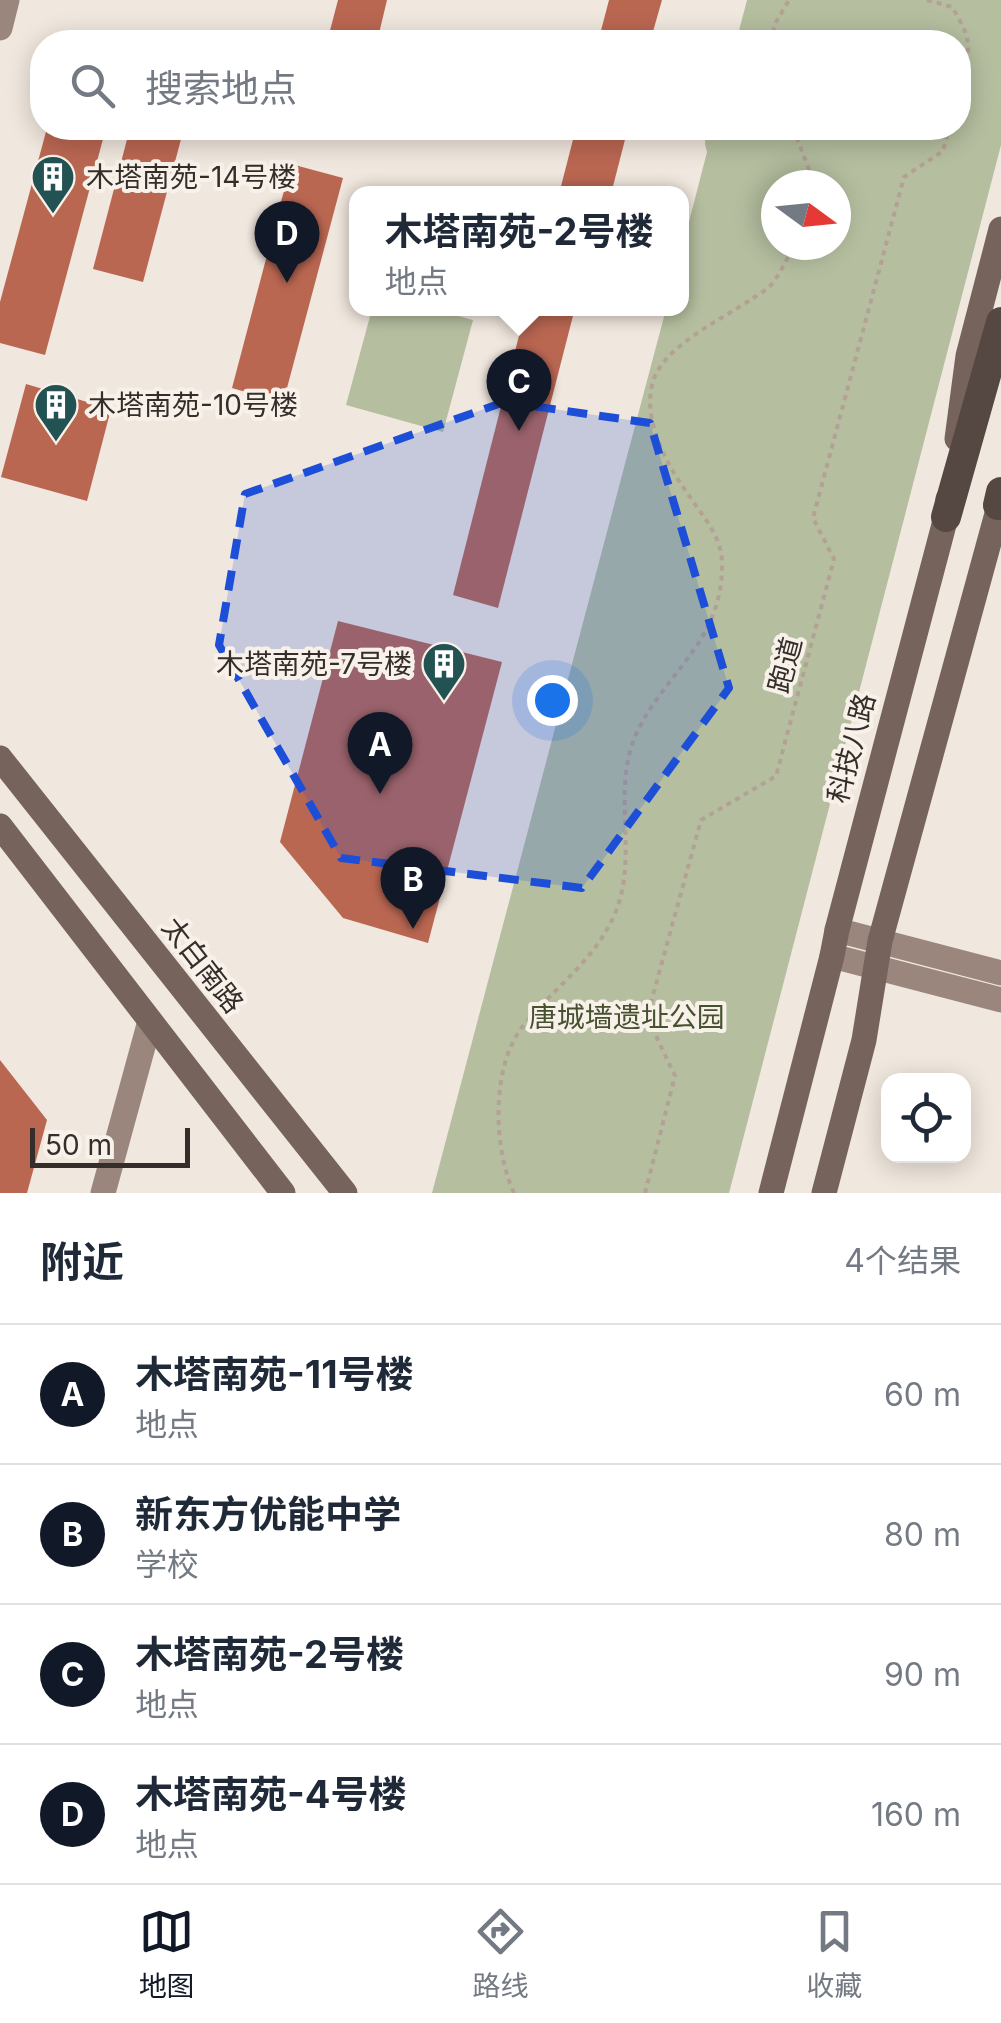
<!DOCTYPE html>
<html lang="zh">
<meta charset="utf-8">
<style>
body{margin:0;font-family:Inter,"Noto Sans SC",sans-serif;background:#f6f6f7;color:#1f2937}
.controls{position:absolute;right:30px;bottom:30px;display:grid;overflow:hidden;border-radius:20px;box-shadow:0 5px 25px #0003}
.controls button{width:90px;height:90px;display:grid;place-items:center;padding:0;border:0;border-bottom:2px solid #e0e1e3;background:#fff;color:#1f2937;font:50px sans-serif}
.compass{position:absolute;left:761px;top:170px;width:90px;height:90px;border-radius:50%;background:#fff;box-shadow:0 5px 25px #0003;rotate:105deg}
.scale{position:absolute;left:30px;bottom:25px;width:160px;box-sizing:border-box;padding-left:10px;border:5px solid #352d29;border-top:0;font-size:28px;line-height:35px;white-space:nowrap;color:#352d29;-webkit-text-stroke:8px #f8f1ea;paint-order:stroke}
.you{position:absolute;left:552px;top:700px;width:35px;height:35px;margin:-25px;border:8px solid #fff;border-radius:50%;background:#1a73e8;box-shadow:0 0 0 15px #1a73e833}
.badge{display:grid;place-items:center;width:65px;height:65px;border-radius:50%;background:#111827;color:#fff;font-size:32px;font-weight:700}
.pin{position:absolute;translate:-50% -82px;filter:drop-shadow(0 2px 5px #0008)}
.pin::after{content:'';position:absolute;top:52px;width:35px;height:30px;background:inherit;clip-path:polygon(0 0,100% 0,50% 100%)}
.popup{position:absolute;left:349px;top:186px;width:340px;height:130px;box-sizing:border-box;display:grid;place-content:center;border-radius:20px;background:#fff;filter:drop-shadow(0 2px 8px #0005);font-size:32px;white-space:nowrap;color:#747a83}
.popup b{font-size:38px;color:#1f2937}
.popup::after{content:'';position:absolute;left:50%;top:100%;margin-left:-20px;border:20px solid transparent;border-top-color:#fff}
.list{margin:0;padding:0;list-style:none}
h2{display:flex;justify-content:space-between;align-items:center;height:130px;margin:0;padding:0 40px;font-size:42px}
h2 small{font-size:32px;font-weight:400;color:#747a83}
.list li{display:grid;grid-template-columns:65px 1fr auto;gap:30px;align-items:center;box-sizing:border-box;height:140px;padding:0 40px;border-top:2px solid #e0e1e3}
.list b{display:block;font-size:38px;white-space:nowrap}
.list p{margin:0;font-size:32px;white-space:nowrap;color:#747a83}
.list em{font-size:32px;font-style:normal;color:#747a83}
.icon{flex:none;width:55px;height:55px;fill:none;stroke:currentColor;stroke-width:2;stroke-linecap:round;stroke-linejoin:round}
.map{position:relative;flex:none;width:1001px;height:1193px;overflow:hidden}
.search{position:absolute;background:#fff;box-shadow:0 5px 25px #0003;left:30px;right:30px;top:30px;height:110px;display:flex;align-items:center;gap:25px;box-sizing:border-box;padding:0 35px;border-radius:40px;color:#747a83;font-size:38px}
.sheet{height:690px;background:#fff}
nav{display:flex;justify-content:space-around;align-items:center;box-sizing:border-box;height:140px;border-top:2px solid #e0e1e3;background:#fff;font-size:28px;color:#747a83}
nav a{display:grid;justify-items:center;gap:5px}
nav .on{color:#111827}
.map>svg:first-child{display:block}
.green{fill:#b5be9f;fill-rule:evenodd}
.building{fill:#ba6752}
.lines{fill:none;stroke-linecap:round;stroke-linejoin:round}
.path{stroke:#b3a195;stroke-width:4;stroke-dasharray:5 5;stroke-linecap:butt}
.secondary{stroke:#9a867c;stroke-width:25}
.primary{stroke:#76645c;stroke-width:25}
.highway{stroke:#554741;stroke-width:30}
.marked{fill:#1d4ed8;fill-opacity:0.2;stroke:#1d4ed8;stroke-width:8;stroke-dasharray:20 12;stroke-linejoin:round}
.labels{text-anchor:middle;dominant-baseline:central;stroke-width:8;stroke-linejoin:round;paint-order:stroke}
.poi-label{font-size:28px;fill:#352d29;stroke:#f8f1ea;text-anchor:start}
.street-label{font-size:28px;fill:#352d29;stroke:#f8f1ea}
.park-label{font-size:28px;fill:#46512f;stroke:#f8f1ea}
</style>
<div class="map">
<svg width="1001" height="1193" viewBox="0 0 1001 1193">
<rect width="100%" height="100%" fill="#f0e7de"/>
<g class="green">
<path d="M747,0h254v145l-272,1048h-297l234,-884 16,-1v-59l25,-97 -2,-8 1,-16h252v-86h-222zM776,185h60v60h-60z"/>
<path d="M372,309h61l40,11 -30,112 -97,-27z"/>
</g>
<g class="building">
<path d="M338,0h49l-10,42h-50z"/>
<path d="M609,0h53l-12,42h-52z"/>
<path d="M47,128h59l-61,227 -45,-12v-41z"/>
<path d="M130,128h54l-41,154 -50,-13z"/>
<path d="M576,128h52l-17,66h-52z"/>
<path d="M291,164l52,14 -60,225 -51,-15z"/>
<path d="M526,308h49l-77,300 -45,-13z"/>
<path d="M26,384l85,25 -24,92 -86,-24z"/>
<path d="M338,621l164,41 -74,281 -85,-25 -63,-76z"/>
<path d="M0,1060l47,60 -20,73h-27z"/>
</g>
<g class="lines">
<g class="path">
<path d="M927,0l25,7c24,39 17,42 6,84"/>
<path d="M770,42l6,-20 13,-22"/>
<path d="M793,128l17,44 -1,13"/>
<path d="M514,1193c-21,-45 -23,-127 9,-167 29,-36 67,-62 88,-104 32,-61 -3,-131 27,-192 30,-60 85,-90 84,-166 0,-27 -18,-46 -32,-67 -22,-30 -47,-74 -38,-112 9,-39 70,-65 101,-87 6,-4 14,-8 18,-13 9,-11 17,-27 22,-40"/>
<path d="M645,1193l30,-117 -28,-59 54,-197 75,-44 58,-217 -21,-41 91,-341 39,-26 6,-23"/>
</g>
<g class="secondary">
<path d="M0,28l7,-28"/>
<path d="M837,930l164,43"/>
<path d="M832,956l169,44"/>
<path d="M103,1193l47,-172"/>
</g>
<g class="primary">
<path d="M957,439l11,-83 33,-127"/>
<path d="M0,758l345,435"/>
<path d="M0,826l283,367"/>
<path d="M771,1193l61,-237 5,-26 109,-413 2,-18"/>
<path d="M824,1193l40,-153 16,-99 121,-442"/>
</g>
<g class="highway">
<path d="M998,505l3,-13"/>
<path d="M946,517l55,-195"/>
</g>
</g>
<path class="marked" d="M504,402l146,21 79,265 -147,200 -241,-30 -122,-213 26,-151z"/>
<defs>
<symbol id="building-pin" viewBox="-11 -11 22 30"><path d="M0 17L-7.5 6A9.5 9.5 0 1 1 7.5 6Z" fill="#235253" stroke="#f8f1ea"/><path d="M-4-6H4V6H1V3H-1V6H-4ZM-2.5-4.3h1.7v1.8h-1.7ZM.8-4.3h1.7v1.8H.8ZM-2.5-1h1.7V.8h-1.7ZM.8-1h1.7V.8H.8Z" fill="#fff"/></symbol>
</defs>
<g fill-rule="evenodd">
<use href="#building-pin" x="28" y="152" width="50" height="68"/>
<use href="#building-pin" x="31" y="380" width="50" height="68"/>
<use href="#building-pin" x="419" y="639" width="50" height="68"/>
</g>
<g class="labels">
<g class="poi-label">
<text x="86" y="177">木塔南苑-14号楼</text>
<text x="88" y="405">木塔南苑-10号楼</text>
<text x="412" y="664" text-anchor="end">木塔南苑-7号楼</text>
</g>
<g class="street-label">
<text transform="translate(785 665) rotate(-75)">跑道</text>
<text transform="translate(851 748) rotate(-75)">科技八路</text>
<text transform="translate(203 965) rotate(52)">太白南路</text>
</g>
<g class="park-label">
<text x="627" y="1017">唐城墙遗址公园</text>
</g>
</g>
</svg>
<div class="controls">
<button><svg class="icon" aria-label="locate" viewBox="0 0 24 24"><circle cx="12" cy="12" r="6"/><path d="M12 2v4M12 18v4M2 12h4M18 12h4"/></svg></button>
</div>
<svg class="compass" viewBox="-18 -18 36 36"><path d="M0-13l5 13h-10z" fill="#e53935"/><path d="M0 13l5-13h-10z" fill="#747a83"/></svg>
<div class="scale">50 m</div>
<div class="you"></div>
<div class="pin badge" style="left:380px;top:794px">A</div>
<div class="pin badge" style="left:413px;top:929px">B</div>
<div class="pin badge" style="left:519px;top:431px">C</div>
<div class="popup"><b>木塔南苑-2号楼</b>地点</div>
<div class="pin badge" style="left:287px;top:283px">D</div>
<div class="search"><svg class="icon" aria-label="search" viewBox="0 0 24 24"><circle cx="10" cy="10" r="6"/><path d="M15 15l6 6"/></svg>搜索地点</div>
</div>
<section class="sheet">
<h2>附近<small>4个结果</small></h2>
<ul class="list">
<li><span class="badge">A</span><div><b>木塔南苑-11号楼</b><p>地点</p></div><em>60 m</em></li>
<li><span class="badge">B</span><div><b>新东方优能中学</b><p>学校</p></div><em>80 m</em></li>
<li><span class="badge">C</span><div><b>木塔南苑-2号楼</b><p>地点</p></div><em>90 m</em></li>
<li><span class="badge">D</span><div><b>木塔南苑-4号楼</b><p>地点</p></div><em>160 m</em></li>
</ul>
</section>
<nav>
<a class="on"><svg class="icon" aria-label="map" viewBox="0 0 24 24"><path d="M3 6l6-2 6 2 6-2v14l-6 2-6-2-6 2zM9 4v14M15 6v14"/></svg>地图</a>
<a><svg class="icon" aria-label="directions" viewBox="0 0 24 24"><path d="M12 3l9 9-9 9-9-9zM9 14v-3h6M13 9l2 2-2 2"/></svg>路线</a>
<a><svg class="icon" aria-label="saved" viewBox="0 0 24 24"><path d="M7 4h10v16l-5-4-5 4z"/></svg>收藏</a>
</nav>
